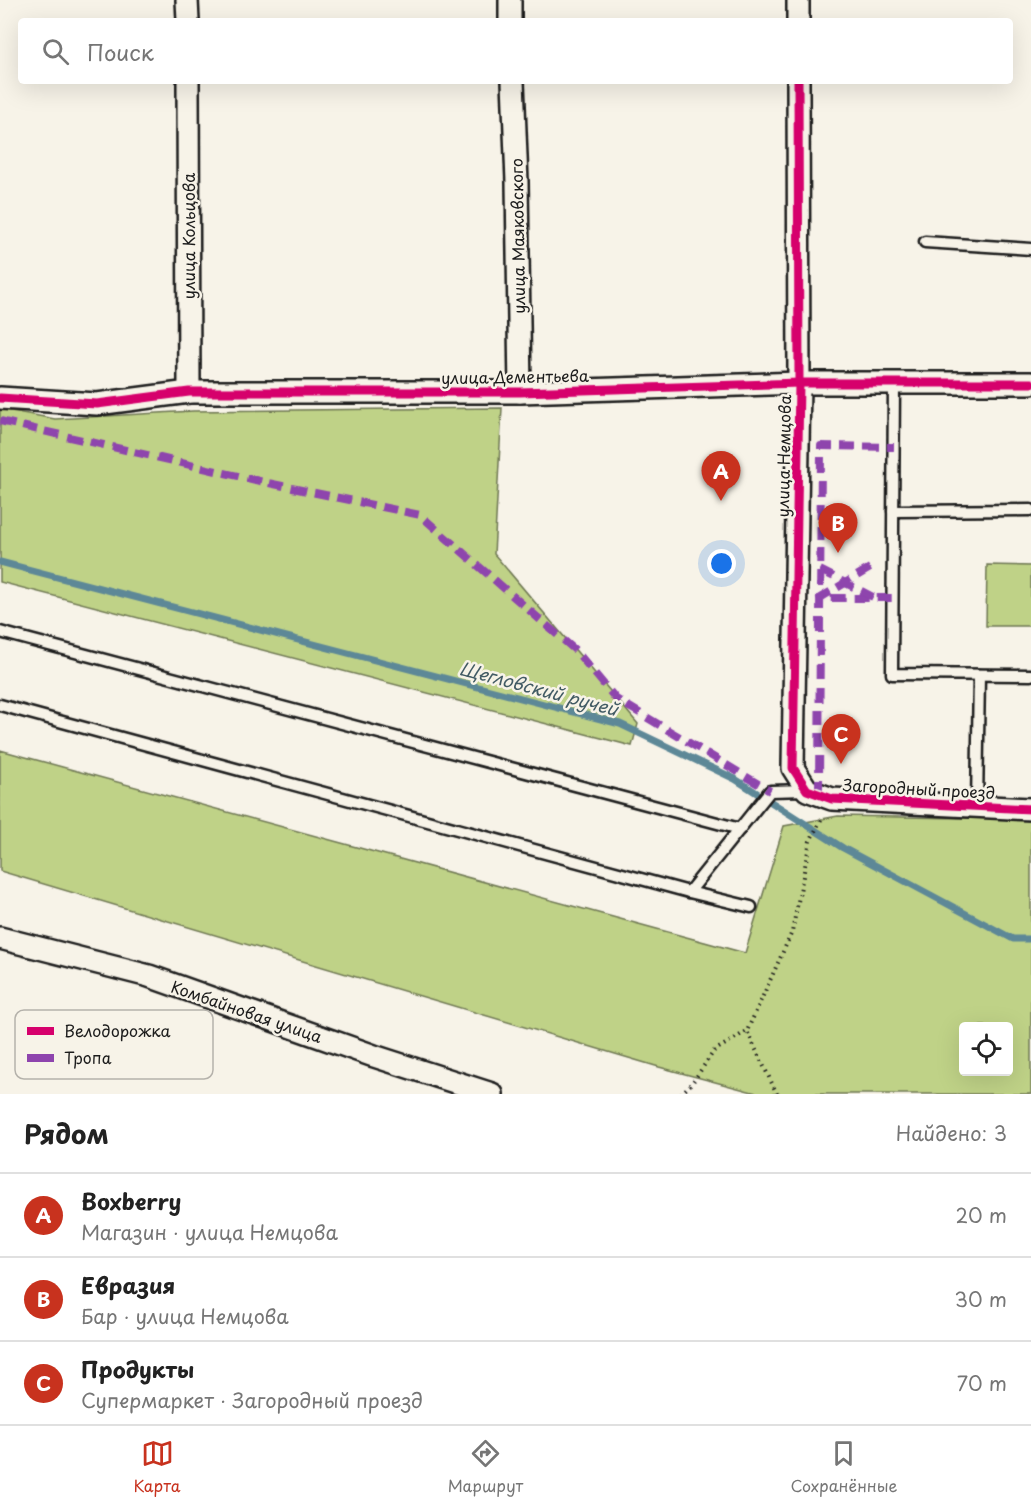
<!DOCTYPE html>
<html lang="ru">
<meta charset="utf-8">
<style>
body{margin:0;font-family:"Playpen Sans",sans-serif;background:#f6f6f6;color:#222}
.controls{position:absolute;right:18px;bottom:18px;display:grid;overflow:hidden;border-radius:6px;box-shadow:0 6px 24px #0002}
.controls button{width:54px;height:54px;display:grid;place-items:center;padding:0;border:0;border-bottom:2px solid #e0e0e0;background:#fff;color:#222;font:30px sans-serif}
.you{position:absolute;left:722px;top:564px;width:21px;height:21px;margin:-15px;border:4px solid #fff;border-radius:50%;background:#1a73e8;box-shadow:0 0 0 9px #1a73e833}
.badge{display:grid;place-items:center;width:39px;height:39px;border-radius:50%;background:#c8321e;color:#fff;font-size:20px;font-weight:700}
.pin{position:absolute;translate:-50% -50px;filter:drop-shadow(0 2px 3px #0008)}
.pin::after{content:'';position:absolute;top:32px;width:21px;height:18px;background:inherit;clip-path:polygon(0 0,100% 0,50% 100%)}
.list{margin:0;padding:0;list-style:none}
h2{display:flex;justify-content:space-between;align-items:center;height:78px;margin:0;padding:0 24px;font-size:26px}
h2 small{font-size:20px;font-weight:400;color:#767676}
.list li{display:grid;grid-template-columns:39px 1fr auto;gap:18px;align-items:center;box-sizing:border-box;height:84px;padding:0 24px;border-top:2px solid #e0e0e0}
.list b{display:block;font-size:22px;white-space:nowrap}
.list p{margin:0;font-size:20px;white-space:nowrap;color:#767676}
.list em{font-size:20px;font-style:normal;color:#767676}
.icon{flex:none;width:33px;height:33px;fill:none;stroke:currentColor;stroke-width:2;stroke-linecap:round;stroke-linejoin:round}
.map{position:relative;flex:none;width:1031px;height:1094px;overflow:hidden}
.search{position:absolute;background:#fff;box-shadow:0 6px 24px #0002;left:18px;right:18px;top:18px;height:66px;display:flex;align-items:center;gap:15px;box-sizing:border-box;padding:0 21px;border-radius:6px;color:#767676;font-size:22px}
.sheet{height:330px;background:#fff}
nav{display:flex;justify-content:space-around;align-items:center;box-sizing:border-box;height:84px;border-top:2px solid #e0e0e0;background:#fff;font-size:16px;color:#767676}
nav a{display:grid;justify-items:center;gap:3px}
nav .on{color:#c8321e}
.map>svg:first-child{display:block}
.green{fill:#bfd287;stroke:#6e7752;stroke-width:1.5;fill-rule:evenodd}
.lines{fill:none;stroke-linecap:round;stroke-linejoin:round}
.stream{stroke:#5d8897;stroke-width:7}
.lane-casing{stroke:#1c1c1c;stroke-width:15}
.street-casing{stroke:#1c1c1c;stroke-width:26}
.path{stroke:#1c1c1c;stroke-width:4;stroke-dasharray:1.5 4.5;stroke-linecap:butt}
.lane{stroke:#f7f3e8;stroke-width:10}
.street{stroke:#f7f3e8;stroke-width:21}
.quiet{stroke:#8e44ad;stroke-width:8;stroke-dasharray:15 8;stroke-linecap:butt}
.cycleway-casing{stroke:#f7f3e8;stroke-width:13}
.cycleway{stroke:#d6006c;stroke-width:9}
.labels{text-anchor:middle;dominant-baseline:central;stroke-width:5;stroke-linejoin:round;paint-order:stroke}
.street-label{font-size:16px;fill:#1c1c1c;stroke:#f7f3e8}
.water-label{font-size:18px;font-style:italic;fill:#425b64;stroke:#f7f3e8}
.key{fill:#f7f3e8;stroke:#b5b2ab;stroke-width:1.5}
.key-label{font-size:16px;fill:#1c1c1c}
</style>
<div class="map">
<svg width="1031" height="1094" viewBox="0 0 1031 1094">
<rect width="100%" height="100%" fill="#f7f3e8"/>
<filter id="ink" filterUnits="userSpaceOnUse"><feTurbulence type="fractalNoise" baseFrequency=".0167" numOctaves="2"/><feDisplacementMap in="SourceGraphic" scale="12" xChannelSelector="R" yChannelSelector="G"/><feConvolveMatrix kernelMatrix="1 2 1 2 8 2 1 2 1" color-interpolation-filters="sRGB"/></filter>
<g filter="url(#ink)">
<g class="green">
<path d="M502,408l-8,146 144,170 -6,22 -632,-164v-173l55,10 138,-8z"/>
<path d="M987,565l44,1v60h-45z"/>
<path d="M0,750l745,203 39,-127 54,-10 193,3v275h-271l-101,-27 -659,-196zM964,1026h44v46h-44z"/>
</g>
<g class="lines">
<path class="stream" d="M0,562l620,162 115,55 108,69 170,91h18"/>
<defs>
<g id="lane">
<path d="M925,242l106,7"/>
<path d="M894,383l-2,291 139,1"/>
<path d="M893,511l138,-1"/>
<path d="M0,632l740,197"/>
<path d="M0,705l689,187 62,15"/>
<path d="M977,806l2,-131"/>
<path d="M689,892l81,-101 37,-1"/>
</g>
<g id="street">
<path d="M187,0l1,21"/>
<path d="M510,0v21"/>
<path d="M798,0v21"/>
<path d="M188,81l1,311"/>
<path d="M513,81l4,101 3,210"/>
<path d="M798,81l1,302 -6,385 14,22 25,9 199,10"/>
<path d="M0,398l97,6 92,-12h331l279,-9h232"/>
<path d="M0,938l149,38 225,80 118,38"/>
</g>
</defs>
<use href="#lane" class="lane-casing"/>
<use href="#street" class="street-casing"/>
<g class="path">
<path d="M681,1094l11,-11 22,-32 33,-20"/>
<path d="M777,1094l-30,-63 45,-99 18,-91 13,-25"/>
</g>
<use href="#lane" class="lane"/>
<use href="#street" class="street"/>
<g class="quiet">
<path d="M0,421l264,61 156,33 156,136 40,48 154,92"/>
<path d="M870,568l-50,30h72"/>
<path d="M820,570l53,27"/>
<path d="M819,794l2,-348 73,1"/>
</g>
<defs>
<g id="cycleway">
<path d="M798,81l1,302 -6,385 14,22 25,9 199,10"/>
<path d="M0,398l97,6 92,-12h331l279,-9h232"/>
</g>
</defs>
<use href="#cycleway" class="cycleway-casing"/>
<use href="#cycleway" class="cycleway"/>
</g>
</g>
<g class="labels">
<g class="street-label">
<text transform="translate(188 236) rotate(-90)">улица Кольцова</text>
<text transform="translate(517 236) rotate(-91)">улица Маяковского</text>
<text transform="translate(515 376) rotate(-1)">улица Дементьева</text>
<text transform="translate(783 456) rotate(-89)">улица Немцова</text>
<text transform="translate(919 788) rotate(3)">Загородный проезд</text>
<text transform="translate(247 1011) rotate(19)">Комбайновая улица</text>
</g>
<g class="water-label">
<text transform="translate(539 688) rotate(15)">Щегловский ручей</text>
</g>
</g>
<rect x="15" y="1010" width="198" height="69" rx="9" class="key"/>
<rect x="27" y="1027" width="27" height="8" fill="#d6006c"/>
<rect x="27" y="1054" width="27" height="8" fill="#8e44ad"/>
<g class="key-label">
<text x="64" y="1037">Велодорожка</text>
<text x="64" y="1064">Тропа</text>
</g>
</svg>
<div class="controls">
<button><svg class="icon" aria-label="locate" viewBox="0 0 24 24"><circle cx="12" cy="12" r="6"/><path d="M12 2v4M12 18v4M2 12h4M18 12h4"/></svg></button>
</div>
<div class="you"></div>
<div class="pin badge" style="left:721px;top:501px">A</div>
<div class="pin badge" style="left:838px;top:553px">B</div>
<div class="pin badge" style="left:841px;top:764px">C</div>
<div class="search"><svg class="icon" aria-label="search" viewBox="0 0 24 24"><circle cx="10" cy="10" r="6"/><path d="M15 15l6 6"/></svg>Поиск</div>
</div>
<section class="sheet">
<h2>Рядом<small>Найдено: 3</small></h2>
<ul class="list">
<li><span class="badge">A</span><div><b>Boxberry</b><p>Магазин · улица Немцова</p></div><em>20 m</em></li>
<li><span class="badge">B</span><div><b>Евразия</b><p>Бар · улица Немцова</p></div><em>30 m</em></li>
<li><span class="badge">C</span><div><b>Продукты</b><p>Супермаркет · Загородный проезд</p></div><em>70 m</em></li>
</ul>
</section>
<nav>
<a class="on"><svg class="icon" aria-label="map" viewBox="0 0 24 24"><path d="M3 6l6-2 6 2 6-2v14l-6 2-6-2-6 2zM9 4v14M15 6v14"/></svg>Карта</a>
<a><svg class="icon" aria-label="directions" viewBox="0 0 24 24"><path d="M12 3l9 9-9 9-9-9zM9 14v-3h6M13 9l2 2-2 2"/></svg>Маршрут</a>
<a><svg class="icon" aria-label="saved" viewBox="0 0 24 24"><path d="M7 4h10v16l-5-4-5 4z"/></svg>Сохранённые</a>
</nav>
